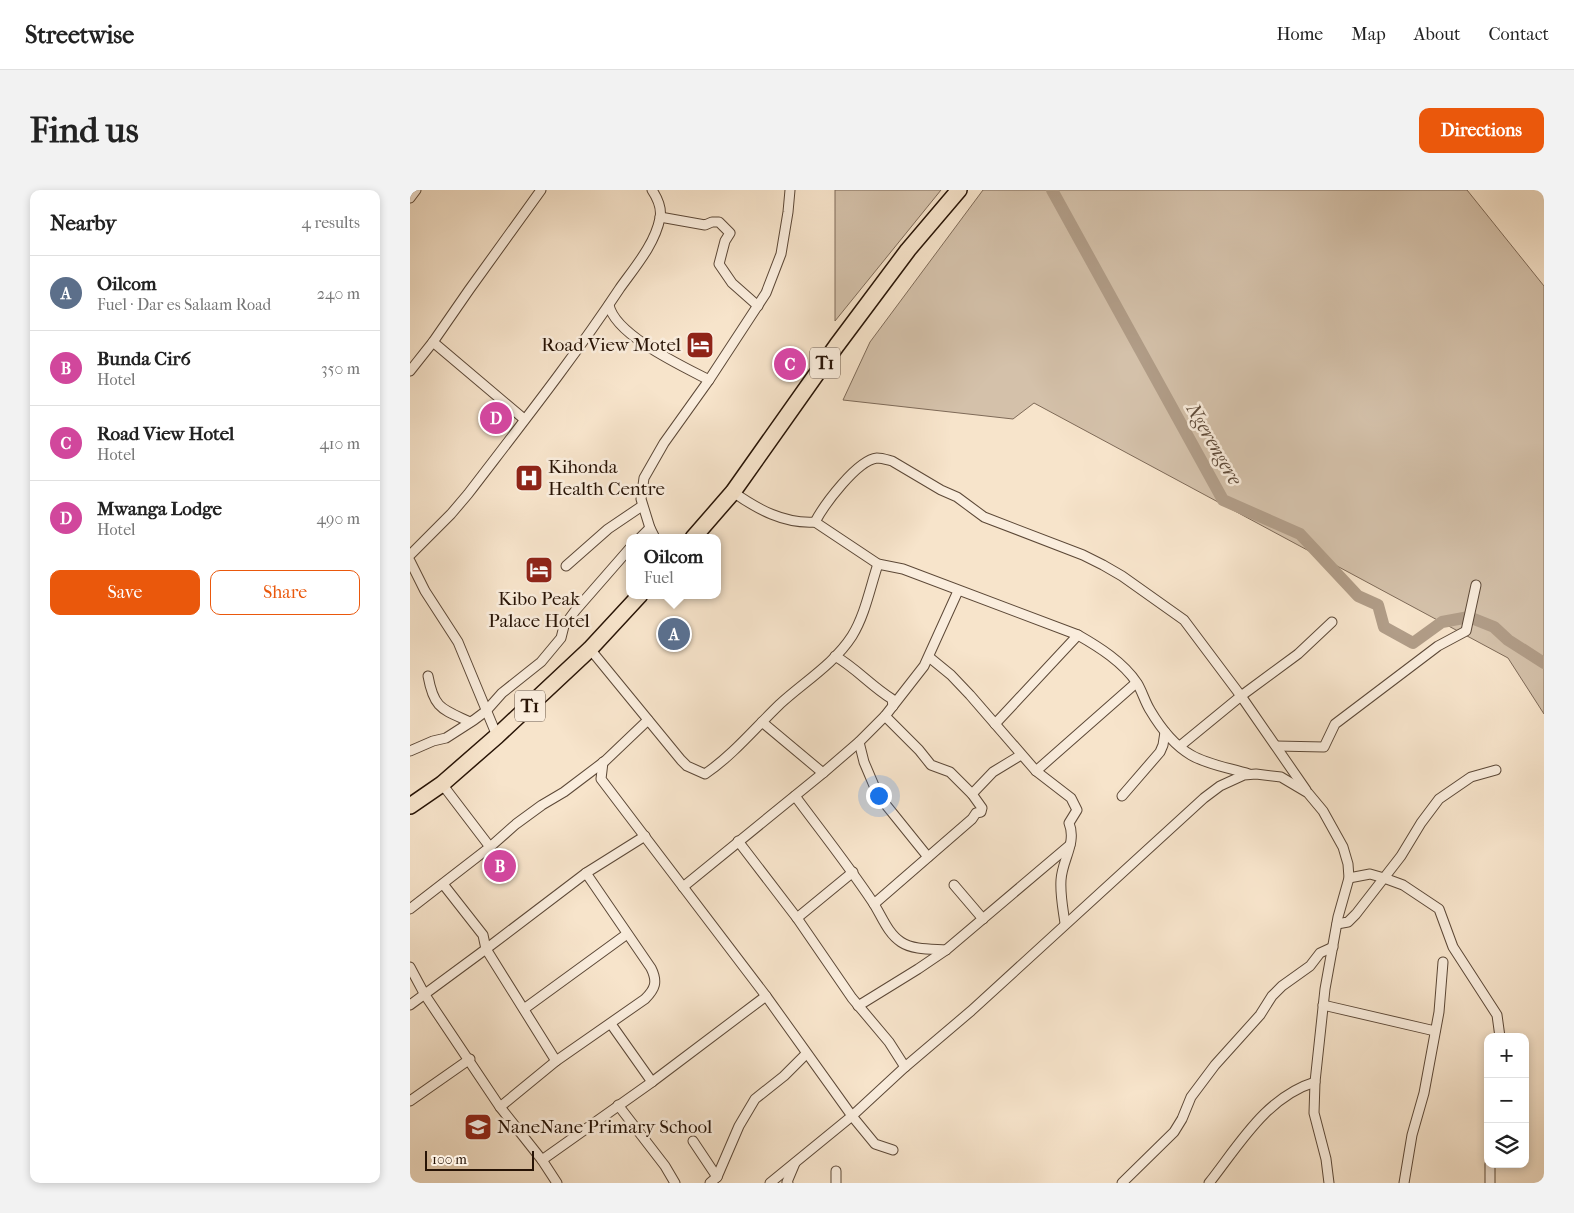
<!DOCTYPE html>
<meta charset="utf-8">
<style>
body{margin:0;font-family:"IM FELL French Canon",serif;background:#f2f2f2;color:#222}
.controls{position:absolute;right:15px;bottom:15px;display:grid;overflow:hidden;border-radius:10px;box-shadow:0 2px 8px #0003}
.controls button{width:45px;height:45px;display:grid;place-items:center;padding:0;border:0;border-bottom:1px solid #e0e0e0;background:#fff;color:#222;font:25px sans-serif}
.scale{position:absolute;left:15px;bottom:12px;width:109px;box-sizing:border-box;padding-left:5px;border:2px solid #281406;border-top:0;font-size:14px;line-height:18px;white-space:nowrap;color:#281406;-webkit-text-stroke:4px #faeddd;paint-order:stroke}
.you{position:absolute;left:468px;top:605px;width:18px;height:18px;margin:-12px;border:4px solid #fff;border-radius:50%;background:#1a73e8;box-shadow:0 0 0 8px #1a73e833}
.badge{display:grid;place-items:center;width:32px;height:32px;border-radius:50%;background:#ea580c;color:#fff;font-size:16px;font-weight:700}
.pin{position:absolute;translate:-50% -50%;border:2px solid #fff;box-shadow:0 1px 5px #0006}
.popup{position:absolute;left:216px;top:344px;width:95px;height:65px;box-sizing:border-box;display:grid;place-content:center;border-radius:10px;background:#fff;filter:drop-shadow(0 1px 4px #0005);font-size:16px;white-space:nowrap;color:#767676}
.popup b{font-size:19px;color:#222}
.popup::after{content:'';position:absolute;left:50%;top:100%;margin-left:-10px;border:10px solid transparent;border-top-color:#fff}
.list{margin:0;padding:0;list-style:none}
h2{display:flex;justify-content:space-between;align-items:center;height:65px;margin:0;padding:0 20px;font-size:21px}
h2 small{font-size:16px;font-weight:400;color:#767676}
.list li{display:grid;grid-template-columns:32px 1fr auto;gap:15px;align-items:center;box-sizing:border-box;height:75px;padding:0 20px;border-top:1px solid #e0e0e0}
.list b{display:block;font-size:19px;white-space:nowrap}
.list p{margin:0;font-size:16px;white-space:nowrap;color:#767676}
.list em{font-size:16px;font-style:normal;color:#767676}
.actions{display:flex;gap:10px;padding:15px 20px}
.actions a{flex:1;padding:11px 0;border:1px solid #ea580c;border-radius:10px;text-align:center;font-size:18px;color:#ea580c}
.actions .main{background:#ea580c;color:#fff}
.icon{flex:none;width:28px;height:28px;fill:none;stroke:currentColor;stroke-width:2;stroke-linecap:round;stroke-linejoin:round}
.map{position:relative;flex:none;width:1134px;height:993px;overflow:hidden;border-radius:10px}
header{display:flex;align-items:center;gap:30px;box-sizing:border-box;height:70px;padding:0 25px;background:#fff;border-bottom:1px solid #e0e0e0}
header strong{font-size:24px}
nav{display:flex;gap:28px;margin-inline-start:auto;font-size:18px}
.intro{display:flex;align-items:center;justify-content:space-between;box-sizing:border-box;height:120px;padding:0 30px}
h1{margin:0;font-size:35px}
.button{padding:12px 22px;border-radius:10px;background:#ea580c;color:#fff;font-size:18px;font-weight:700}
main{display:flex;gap:30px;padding:0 30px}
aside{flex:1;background:#fff;border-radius:10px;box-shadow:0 2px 8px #0003}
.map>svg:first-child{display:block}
.green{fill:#d4c1aa;stroke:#7e6a58}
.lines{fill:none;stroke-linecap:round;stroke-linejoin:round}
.river{stroke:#b19d88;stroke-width:12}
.street-casing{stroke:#5c4837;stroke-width:11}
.highway-casing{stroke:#281406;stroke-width:18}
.street{stroke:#faeddd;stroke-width:9}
.highway{stroke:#f7e4cb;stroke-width:15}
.labels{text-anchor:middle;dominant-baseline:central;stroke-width:5;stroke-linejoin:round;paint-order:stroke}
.shield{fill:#faeddd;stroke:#675546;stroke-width:1}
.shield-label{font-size:18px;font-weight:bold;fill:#281406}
.poi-label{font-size:19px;fill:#281406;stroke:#faeddd;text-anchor:start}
.water-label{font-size:20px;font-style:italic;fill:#5f4b3a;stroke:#faeddd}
</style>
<header>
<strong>Streetwise</strong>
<nav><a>Home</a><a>Map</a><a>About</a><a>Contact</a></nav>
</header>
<div class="intro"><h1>Find us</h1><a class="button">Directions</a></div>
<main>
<aside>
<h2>Nearby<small>4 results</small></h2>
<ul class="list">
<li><span class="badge" style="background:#5c6f8a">A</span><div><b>Oilcom</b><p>Fuel · Dar es Salaam Road</p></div><em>240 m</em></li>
<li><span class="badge" style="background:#d1479c">B</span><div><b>Bunda Cir6</b><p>Hotel</p></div><em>350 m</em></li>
<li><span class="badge" style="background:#d1479c">C</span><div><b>Road View Hotel</b><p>Hotel</p></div><em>410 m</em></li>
<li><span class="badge" style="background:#d1479c">D</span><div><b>Mwanga Lodge</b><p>Hotel</p></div><em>490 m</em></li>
</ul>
<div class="actions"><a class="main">Save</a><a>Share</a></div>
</aside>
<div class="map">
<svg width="1134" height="993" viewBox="0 0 1134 993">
<rect width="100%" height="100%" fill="#f7e4cb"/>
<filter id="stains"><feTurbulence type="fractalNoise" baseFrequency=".004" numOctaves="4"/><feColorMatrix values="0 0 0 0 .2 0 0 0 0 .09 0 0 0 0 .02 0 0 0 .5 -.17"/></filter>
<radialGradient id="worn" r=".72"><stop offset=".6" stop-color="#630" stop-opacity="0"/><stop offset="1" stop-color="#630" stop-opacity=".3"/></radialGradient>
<g class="green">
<path d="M425,0h106l-106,131z"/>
<path d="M573,0h484l77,96v428l-36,-56 -474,-255 -21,16 -170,-19 27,-58z"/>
</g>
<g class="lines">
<path class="river" d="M642,0l171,310 77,34 58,62 20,9 6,22 29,16 29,-21 27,-5 25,10 14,13 36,23"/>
<defs>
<g id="street">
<path d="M0,8l6,-8"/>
<path d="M250,27l45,8 7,-3h7l11,11 -5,8 -6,23 13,19 26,23"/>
<path d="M199,115c6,30 73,61 100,75"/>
<path d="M23,152l91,77"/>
<path d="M0,181l23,-29 36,-52 72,-100"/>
<path d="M323,302c24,17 51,32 82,30l63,42 25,5 175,66c21,12 45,27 59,48 5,8 8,19 13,27 10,17 24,35 41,45 17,10 39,13 58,19"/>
<path d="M405,332c9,-17 42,-62 62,-64 5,0 11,2 15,3l49,29 16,7 27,20 99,38 20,10 19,11 62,44 57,76 65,94"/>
<path d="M230,348l10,-10"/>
<path d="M245,348l-5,-10 -9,-29 3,-21 20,-35 45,-63 57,-87 15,-39 7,-42 2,-22"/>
<path d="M0,365l41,-41 17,-20c52,-68 105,-135 152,-206 15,-21 35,-44 40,-70 2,-10 -2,-19 -8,-28"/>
<path d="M0,371l15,30 33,51 39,94"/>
<path d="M156,376l42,-37 34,-23"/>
<path d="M180,459l91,111 6,6 18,8c28,-19 50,-46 75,-70 24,-22 54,-40 72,-68 13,-21 18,-48 26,-72"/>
<path d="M425,466c21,12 36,30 57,43l1,7"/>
<path d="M519,467l22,18 19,20 66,76 35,27 6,12 -8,13c8,20 -7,37 -8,57 -1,15 2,29 4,43"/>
<path d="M18,486c6,33 14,33 42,46"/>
<path d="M352,532l61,51"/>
<path d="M585,534l83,-89"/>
<path d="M449,552l5,20 14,33 50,62"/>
<path d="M770,556l61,-50 57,-42 34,-32"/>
<path d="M866,556l48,1 11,-23 103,-78 28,-15 10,-46"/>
<path d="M0,561l23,-10 13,-3 28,-18 12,-9 16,-18 39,-31 20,-24 3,-12 11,-15 55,-63"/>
<path d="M193,572l-2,17 165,217 86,120 23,28 18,6"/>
<path d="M626,581l100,-88"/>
<path d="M32,594l48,63"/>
<path d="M562,604l21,-22 28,-17"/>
<path d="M385,606c26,35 53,69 77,105 9,13 15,32 29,41 12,8 30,7 45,8"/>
<path d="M712,606l38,-44 3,-7 2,-13"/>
<path d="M328,651l59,77 55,80 37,44 16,25"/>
<path d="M939,688l21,-4 14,4 19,7 36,24 14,38 44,68 3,22"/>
<path d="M33,694l40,51 3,14 70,112"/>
<path d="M544,695l29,34"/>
<path d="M273,697l140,-114 36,-31 26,-26 39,-50 34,-75"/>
<path d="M464,714l98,-85 4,-6 5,-1 1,-4 -10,-14 -22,-22 -19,-7 -12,-15 -34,-34"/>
<path d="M0,719l80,-62 26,-23 26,-19 22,-13 41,-31 43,-41"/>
<path d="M387,728l56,-46"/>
<path d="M927,734l11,-2 8,-8 45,-58 20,-33 18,-24 32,-22 25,-7"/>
<path d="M0,777l15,28 75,112 42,53 110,-78 114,-86"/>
<path d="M0,815l76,-56 100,-76 59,-37"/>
<path d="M913,815l112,26"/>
<path d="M448,816l60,-37 28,-19 124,-105"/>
<path d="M114,819l103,-75"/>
<path d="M201,834l41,58"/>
<path d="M0,911l60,-42"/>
<path d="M208,915l47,61 10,17"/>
<path d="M90,917l56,-46 89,-62c10,-10 13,-17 6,-31l-65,-95"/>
<path d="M283,951l24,36 -7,6"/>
<path d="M132,970l15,23"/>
<path d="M307,987l22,-51 16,-27 29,-23 22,-22"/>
<path d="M360,993l82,-67 53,-49 66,-56 233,-213 16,-12 24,-11 12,-1 25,3 27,16 15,18 20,36 5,17 1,14 -11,39 -13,72 -10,93 -1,31 12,46 3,24"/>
<path d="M378,993l-1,-1 8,-19"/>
<path d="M426,993v-12"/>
<path d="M712,993l52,-51 8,-13 9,-22 24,-32 45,-50 12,-19 10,-10 28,-20 10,-13 13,-6"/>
<path d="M799,993c30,-38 57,-86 106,-101"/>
<path d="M994,993l8,-48 12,-42 15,-81 4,-50"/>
<path d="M1080,993v-19"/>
</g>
<g id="highway">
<path d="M283,348l40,-46 104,-147 71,-95 51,-60"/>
<path d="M0,616l32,-22 55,-48 93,-87 50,-54"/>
</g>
</defs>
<use href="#street" class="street-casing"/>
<use href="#highway" class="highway-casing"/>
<use href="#street" class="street"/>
<use href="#highway" class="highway"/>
</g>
<defs>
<symbol id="hotel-square" viewBox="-11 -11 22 22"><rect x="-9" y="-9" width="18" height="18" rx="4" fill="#8f2418" stroke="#faeddd"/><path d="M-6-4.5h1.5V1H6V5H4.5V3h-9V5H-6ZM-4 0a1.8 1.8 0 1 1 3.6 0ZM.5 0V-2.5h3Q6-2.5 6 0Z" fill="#fff"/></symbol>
<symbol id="hospital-square" viewBox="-11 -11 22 22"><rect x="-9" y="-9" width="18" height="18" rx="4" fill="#8f2418" stroke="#faeddd"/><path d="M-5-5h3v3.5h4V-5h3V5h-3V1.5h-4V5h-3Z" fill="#fff"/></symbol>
<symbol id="school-square" viewBox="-11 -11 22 22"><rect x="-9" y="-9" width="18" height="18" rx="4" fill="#8f2418" stroke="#faeddd"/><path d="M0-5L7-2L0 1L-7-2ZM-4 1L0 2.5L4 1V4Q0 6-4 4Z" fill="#fff"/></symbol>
</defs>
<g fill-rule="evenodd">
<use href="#hotel-square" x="274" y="139" width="32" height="32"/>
<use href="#hospital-square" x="103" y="272" width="32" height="32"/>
<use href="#hotel-square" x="113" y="364" width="32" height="32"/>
<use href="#school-square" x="52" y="921" width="32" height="32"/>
</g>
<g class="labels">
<g class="shield">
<rect x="400" y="157.5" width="30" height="31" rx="4"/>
<rect x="105" y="500.5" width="30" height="31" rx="4"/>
</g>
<g class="shield-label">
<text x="415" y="173">T1</text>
<text x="120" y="516">T1</text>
</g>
<g class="poi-label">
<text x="271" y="155" text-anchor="end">Road View Motel</text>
<text x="138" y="277">Kihonda<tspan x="138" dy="22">Health Centre</tspan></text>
<text x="129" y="409" text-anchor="middle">Kibo Peak<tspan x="129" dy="22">Palace Hotel</tspan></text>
<text x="87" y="937">NaneNane Primary School</text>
</g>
<g class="water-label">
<text transform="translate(804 254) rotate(60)">Ngerengere</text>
</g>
</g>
<rect width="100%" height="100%" filter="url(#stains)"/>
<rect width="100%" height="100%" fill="url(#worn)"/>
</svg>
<div class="controls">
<button>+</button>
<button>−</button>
<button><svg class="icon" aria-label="layers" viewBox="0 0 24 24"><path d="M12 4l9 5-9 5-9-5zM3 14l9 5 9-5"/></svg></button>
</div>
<div class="scale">100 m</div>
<div class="you"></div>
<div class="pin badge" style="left:264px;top:444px;background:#5c6f8a">A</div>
<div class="popup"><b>Oilcom</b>Fuel</div>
<div class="pin badge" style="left:90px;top:676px;background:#d1479c">B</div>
<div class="pin badge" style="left:380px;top:174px;background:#d1479c">C</div>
<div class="pin badge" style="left:86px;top:228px;background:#d1479c">D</div>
</div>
</main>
